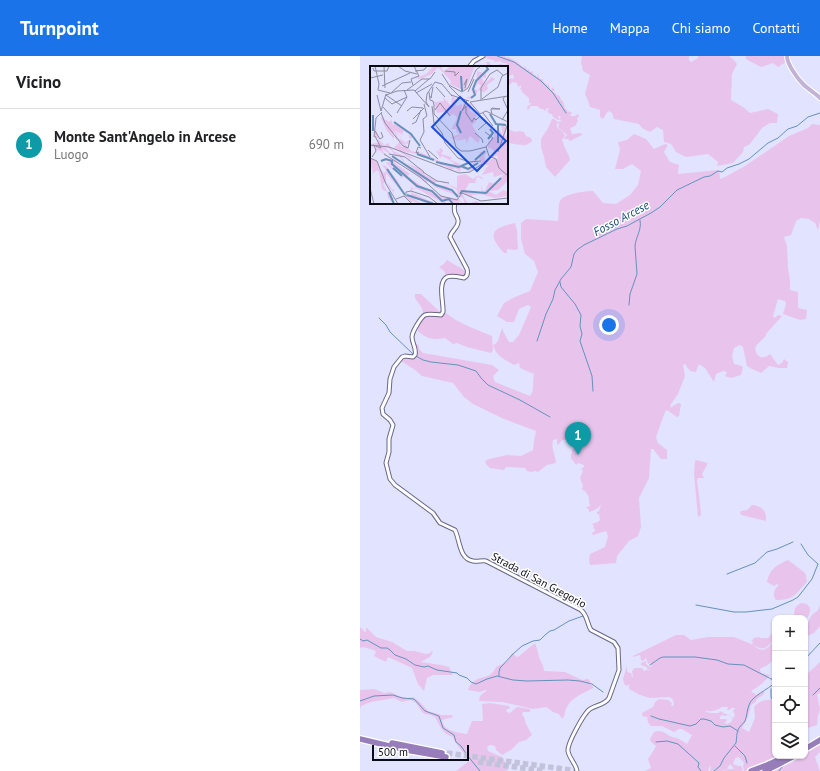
<!DOCTYPE html>
<html lang="it">
<meta charset="utf-8">
<style>
body{margin:0;font-family:"PT Sans",sans-serif;background:#f6f6f6;color:#202124}
.controls{position:absolute;right:12px;bottom:12px;display:grid;overflow:hidden;border-radius:8px;box-shadow:0 1px 3px #0004}
.controls button{width:36px;height:36px;display:grid;place-items:center;padding:0;border:0;border-bottom:1px solid #e0e0e0;background:#fff;color:#202124;font:20px sans-serif}
.scale{position:absolute;left:12px;bottom:10px;width:97px;box-sizing:border-box;padding-left:4px;border:2px solid #0b0b16;border-top:0;font-size:11px;line-height:14px;white-space:nowrap;color:#0b0b16;-webkit-text-stroke:3px #fff;paint-order:stroke}
.you{position:absolute;left:249px;top:269px;width:14px;height:14px;margin:-10px;border:3px solid #fff;border-radius:50%;background:#1a73e8;box-shadow:0 0 0 6px #1a73e833}
.badge{display:grid;place-items:center;width:26px;height:26px;border-radius:50%;background:#1a73e8;color:#fff;font-size:13px;font-weight:700}
.pin{position:absolute;translate:-50% -33px;filter:drop-shadow(0 1px 2px #0008)}
.pin::after{content:'';position:absolute;top:21px;width:14px;height:12px;background:inherit;clip-path:polygon(0 0,100% 0,50% 100%)}
.list{margin:0;padding:0;list-style:none}
h2{display:flex;justify-content:space-between;align-items:center;height:52px;margin:0;padding:0 16px;font-size:17px}
h2 small{font-size:13px;font-weight:400;color:#757577}
.list li{display:grid;grid-template-columns:26px 1fr auto;gap:12px;align-items:center;box-sizing:border-box;height:72px;padding:0 16px;border-top:1px solid #e0e0e0}
.list b{display:block;font-size:15px;white-space:nowrap}
.list p{margin:0;font-size:13px;white-space:nowrap;color:#757577}
.list em{font-size:13px;font-style:normal;color:#757577}
.icon{flex:none;width:22px;height:22px;fill:none;stroke:currentColor;stroke-width:2;stroke-linecap:round;stroke-linejoin:round}
.map{position:relative;flex:none;width:460px;height:715px;overflow:hidden}
header{display:flex;align-items:center;gap:24px;box-sizing:border-box;height:56px;padding:0 20px;background:#1a73e8;color:#fff}
header strong{font-size:19px}
nav{display:flex;gap:22px;margin-inline-start:auto;font-size:14px}
main{display:flex}
aside{flex:1;background:#fff}
.map>svg:first-child{display:block}
.green{fill:#e8c4ed;fill-rule:evenodd}
.lines{fill:none;stroke-linecap:round;stroke-linejoin:round}
.stream{stroke:#6492bc;stroke-width:1}
.highway-tunnel{stroke:#c2c3db;stroke-width:5.5;stroke-dasharray:5.5 3;stroke-linecap:butt}
.minor-casing{stroke:#676885;stroke-width:5}
.major-casing{stroke:#fff;stroke-width:6}
.highway-casing{stroke:#fff;stroke-width:8}
.minor{stroke:#fff;stroke-width:3}
.major{stroke:#c1b2d6;stroke-width:4}
.highway{stroke:#977eba;stroke-width:5.5}
.labels{text-anchor:middle;dominant-baseline:central;stroke-width:3;stroke-linejoin:round;paint-order:stroke}
.street-label{font-size:11px;fill:#0b0b16;stroke:#fff}
.water-label{font-size:12px;font-style:italic;fill:#174b74;stroke:#fff}
.inset-river{fill:none;stroke:#6492bc;stroke-width:2}
.inset-road{fill:none;stroke:#8c8da1;stroke-width:1}
.view{fill:#1d4ed8;fill-opacity:0.15;stroke:#1d4ed8;stroke-width:2}
.inset-edge{fill:none;stroke:#0b0b16;stroke-width:2}
</style>
<header>
<strong>Turnpoint</strong>
<nav><a>Home</a><a>Mappa</a><a>Chi siamo</a><a>Contatti</a></nav>
</header>
<main>
<aside>
<h2>Vicino<small></small></h2>
<ul class="list">
<li><span class="badge" style="background:#0f9aa8">1</span><div><b>Monte Sant'Angelo in Arcese</b><p>Luogo</p></div><em>690 m</em></li>
</ul>
</aside>
<div class="map">
<svg width="460" height="715" viewBox="0 0 460 715">
<rect width="100%" height="100%" fill="#e2e3fe"/>
<g class="green">
<path d="M124,0h21l1,2 2,-1 9,5h1v1l6,5v-1l1,-1 2,4 2,-1 1,3 3,-1v3l1,1h2v2l2,-1 -1,-2h1l2,5h3v2l4,4 1,-1 3,6 2,-3 2,4h-2v1l3,1v1l2,3 -1,-3 2,2h1l1,4 2,1 2,7v1h2v2l4,1 1,2h-2l1,2h4l3,-2 1,2 -2,3 1,2 -3,5 -5,2 2,6 9,-1 1,2 -12,6 -2,-2h-4l3,-4 -9,-8 1,-1 -1,-1 2,-1 -3,-1v4l6,5 2,4 -3,4 3,8 4,8 1,4 -15,17 -9,-10 -2,-10 -3,-10v-8l3,-5 3,-4 5,-11h2l4,3 3,-1 2,2 -4,-5 2,-1 -1,-1h-2l1,2h-1l2,2h-2l-5,-3 -1,-3c-3,0 -4,-1 -5,-4h2v-1l-3,-1v2l-1,1 -2,-2h-2l-4,-3h-6l-3,4 -1,-3 4,-3v-1h-2v-5l-7,-6 -1,-3h-2l2,-1v-2l-1,-1 -1,2h-1v-2l-2,-1h1v-1l-4,-1 -4,3h-2v-4h1l2,-3 4,1 -1,-5 -6,4v-11h-12l-1,-2 -1,2h-7l1,-2 -1,-3h3l2,3 7,1 1,-2 7,1 1,-2h-4l-3,-2 -6,1 1,-2h-1l-6,-1 -3,-2 -9,6 1,-2z"/>
<path d="M222,0h107v4l2,2 7,-4v-2h31l5,4 3,4 -5,10 -1,26 12,7 7,6 18,-4 10,5 -1,9h-7l-8,5 -12,16 -6,3 -1,5 -10,11 -16,3 1,-4 -10,-8 -22,3 -10,-5 -5,-8 -7,-2 -1,-12 -6,-3 -7,5 -8,-4 -3,-4 -25,-5 -2,-6 -4,-2 -5,8 -3,-2v-7l-10,-3 -3,-9 -2,-4 5,-19 -7,-4 -2,-9z"/>
<path d="M386,0h39l1,6 -8,5 -5,-4 -12,4 -15,-8z"/>
<path d="M452,68l8,1v96l-2,9 -3,-7 -6,-4 -8,-1 -5,3 -5,14 -7,2 3,9 1,22 2,13v9l8,2v16l9,2 -1,9 -6,1 -17,-6 3,-10 -1,-3 -7,-2 -5,17 2,2 3,-3 4,1 -16,18v2c-3,3 -8,7 -10,10 -2,5 2,13 8,11 3,0 4,-2 6,-3l8,11 4,-2 2,-4 4,3 -1,6h-8l-10,-2 -8,7 -9,-4 -5,-3 -4,-19 -3,-2 -6,3 -2,8 2,8 5,1 4,2 -2,8 -10,3 -6,-2 2,-4 -4,-1 -7,3 -2,8 -9,-14 -6,-4 -3,8 -6,-1 -5,-7 -2,1 2,11 -7,18 -7,10 -1,4 8,-5 3,1 -2,12 -2,1 -10,-7 -2,2 -9,25 2,6 9,7v9h-6l-8,-10h-2l-2,29 -10,20 2,29 -3,9 -9,5 -12,15 -1,7 -26,2 -1,-6 1,-5 15,-7 3,-11 -2,-5 -13,4 -1,-2 3,-2v-2l-2,-1 1,-2 -2,-2 6,-2 2,-2 -1,-6h-2v-2l2,-1 2,-6c-3,3 -7,6 -12,7v-2l-3,-3 4,-1 -1,-4v-5l-4,-6 -2,-1 -1,-1 1,-3 -3,-8 3,-7 -2,-2 3,-2v-2l-6,-2 -2,2c-3,-5 -6,-5 -5,-11l1,-1v-3l4,-5 6,2 3,-2 -1,-1h-3l-2,-1 -1,-3 -6,-3 -8,3h-2l-4,5 -1,-1v-5l-4,1c-2,9 2,14 3,23l-9,2 -9,7 -3,-1 -4,1 -4,-1 -2,-3 -19,-1 -2,3 -14,-2 -4,-4 -1,-3 4,-2 18,-4 14,1 12,-6 1,-9 2,-10 -32,-12 -31,-15 -9,-7 -11,-14 -31,-7 -7,-6 -14,-9 1,-3c5,-2 11,1 16,-3l-3,-11h2l2,2v3l4,4 69,12 7,5 -6,6 2,6 35,14c5,-6 2,-15 4,-22l-5,-2 -9,-4 -1,-5 -5,2c-10,-6 -17,-8 -21,-20 8,-3 5,-11 10,-17v3l6,11h4l6,-7 12,-28 -3,-2 -9,4 -5,13h-7l-10,-6 7,-13 11,-6 15,-6 8,-19 -4,-11 -9,-7 -4,-15v-16l5,-4 32,2c1,-5 0,-16 2,-20 3,-7 25,-10 33,-10l10,12 13,1 14,-9 8,-10 3,-14 -9,-7 -9,5h-8l5,-19 -2,-8 9,-2 7,-6 12,5 8,10 11,-5 3,1 -4,7 6,10 9,3 -1,6v3l41,-4 1,9 5,-2 20,-11 44,-30 19,-8z"/>
<path d="M148,73l7,3 4,-1 5,1 2,4 5,2 1,3c0,0 -5,4 -6,4 -4,1 -15,-2 -19,-2z"/>
<path d="M155,167l2,7 1,19 -3,1 -8,-1v4h-3c-17,-19 -13,-25 11,-30z"/>
<path d="M87,204l20,12 -1,3c-6,4 -13,-1 -20,1l-2,-5 -5,-4 5,-3 2,-3z"/>
<path d="M55,238h6l18,17 3,1v1h-16l-3,1c0,-3 -1,-6 -3,-9 -2,-4 -6,-5 -5,-11z"/>
<path d="M86,257c11,10 32,17 46,23l1,14 -2,3 -24,-6 -10,-4 -4,1 -8,-6c-11,2 -19,1 -27,-7v-5l8,-11h14z"/>
<path d="M336,404l12,3 -6,11 2,4h-6l-1,3c2,11 3,23 4,34l-3,2 -4,-43 1,-13z"/>
<path d="M392,449c10,1 15,6 14,16l-25,-6 -1,-3 1,-1 6,-1z"/>
<path d="M428,504l16,12 2,3 1,7c-12,12 -12,18 -31,18 -4,-5 -2,-11 3,-15l-2,-1 -3,2 -7,-4c3,-14 9,-16 21,-22z"/>
<path d="M441,547c12,0 11,11 4,17v-2h-11c0,-8 0,-11 7,-15z"/>
<path d="M460,549v21l-6,7 -9,4v-11c3,-3 4,-6 6,-10 4,-5 7,-3 9,-11z"/>
<path d="M0,571l5,5 1,-1v-3h1l9,9 16,5 15,9h7l12,3 4,-1 2,-2 1,1 -3,5 -9,5 20,3 8,2 4,8h-20l-6,3 -3,13 -6,-7 -6,-16 -24,-11 -2,5 -12,-6 2,-4 -2,-2 -11,-3 -2,1 -1,-1z"/>
<path d="M415,574v9c-11,10 -9,12 -23,6l1,-3 -2,-1 3,-3 5,-1 1,1h8z"/>
<path d="M316,579h8l7,5 17,-3h26l15,6 10,6 4,1 4,-2 8,-7c0,8 0,18 -6,23 -3,3 -7,3 -9,5l1,4 9,2c-5,7 -12,12 -19,16l5,4 7,-4 2,1 -2,3 -6,4 -1,3 -5,3 -3,12 -6,11 7,4 6,-14 -1,-11c4,-6 15,-9 21,-6v55h8l-27,12 -12,3 -1,-5 1,-3 -5,-6 -4,1 -2,6 5,2h3l2,4 -2,1h-17l3,-2h7l-3,-4h-2l-2,4 -5,2h-12l1,-5h-1l-2,5h-63l6,-3 -3,-9 6,-9 2,-4 -5,-4 -1,-3 4,-7c8,-3 11,2 18,5 3,1 4,0 7,2 3,1 5,3 8,5l5,-9 -10,-6h-3l-5,3 -12,-6h-11l-3,-4 -1,-5 -5,-1v-3l11,-6 2,-5 4,-3 9,1 4,3 -1,3h2l1,-2 -1,-4 -3,-3 -20,1 -10,-3 -11,-6v-5l-2,2 -3,-2 -1,-5 4,-14v6l2,2h2l1,4h1l-1,-6 2,-1 -1,-1 1,-1h8l2,3h2l-1,-1h6l-4,-1v-2l-6,-2v-2l5,-2v3l4,3 2,-1 -2,-3 -2,1 -2,-6 -3,3 -2,-1 -1,-5 -7,2v-1zM362,651h6l-1,3h2l3,-2h3l-2,3 2,4 -4,7 -4,2 -2,-1 2,-3 -1,-1h-6v-2l2,-2 3,1 3,-1 3,2 1,2 1,-1c-4,-4 -9,-4 -13,-7l-1,2h-8l-6,-1 1,-1c6,1 12,-1 16,-4z"/>
<path d="M175,587c2,5 3,9 4,14 2,5 5,9 5,14l21,1 17,8 6,-1 2,2v4h3v3c-9,5 -21,9 -26,19 -3,4 -1,8 -5,12l-3,-5 -6,-2 -4,-3 -3,-2 -13,2 -31,-7 -23,-1 1,-5 7,-6h-2l-5,2 -12,-2c5,-15 17,-10 24,-17 2,-2 3,-4 4,-6 8,-4 12,-3 15,-13l2,-1 2,3 3,1z"/>
<path d="M460,606v31l-3,1 3,15 -2,7 -1,9 -12,4v-53z"/>
<path d="M14,633l11,4 5,-1 3,1 6,3 7,2 7,-1 6,4 9,10 13,4h11l1,2 -11,3c2,12 15,12 25,14l5,-13h11l-1,-17 8,-1 19,3 1,2 -4,2 1,2 3,1 7,-6 13,2v3h-7l-1,2 2,3 2,7 6,11 -6,5 -7,2 -8,8 -9,5 -6,-5 -1,-4 -5,-1 -3,2 1,4 14,6 6,10 -1,4h-51l14,-11c-5,-5 -16,-18 -17,-23l-7,-3 -5,-6 -6,-11 -4,-2 -6,-1 -3,-2 -6,-9 -5,-3 -9,2 -8,-4 -23,4 -10,4 -1,3v-19z"/>
<path d="M460,687v9l-5,5 5,14h-45l1,-2 17,-7 9,-6h3v-2z"/>
</g>
<g class="lines">
<g class="stream">
<path d="M137,0l17,6 27,19 12,12 13,20"/>
<path d="M200,226l1,5 14,17 6,11 -1,11 2,8 -2,7 12,35 1,15"/>
<path d="M269,249l1,-11 7,-20 -2,-28c1,-10 7,-16 5,-26"/>
<path d="M19,262l7,7 4,7 23,22"/>
<path d="M177,285l9,-27 7,-15 2,-9 6,-11 10,-12 3,-13 3,-4 7,-5 33,-16 10,-3 24,-13 9,-6 17,-17 27,-13 6,-1 8,-5 4,1 5,-4 12,-4 10,-5 19,-16 10,-5 10,-9 9,-3 11,-9 12,-4"/>
<path d="M56,300l7,4 8,2 27,3 18,6 5,7 7,7 32,15 30,17"/>
<path d="M367,518l28,-11 12,-11 10,-3 16,-7"/>
<path d="M336,549l38,7h12l26,-3 21,-9 5,-3 14,-18 6,-15 -10,-9 -7,-11"/>
<path d="M0,583l3,2 4,-1 14,8h6l3,2 5,5 11,4 9,6 9,2 4,-1 9,4 20,3 2,2 8,3 4,4 5,2 11,-5 10,-3 16,4 14,1 41,-1 12,1 12,3 11,8"/>
<path d="M445,603l15,-16"/>
<path d="M290,609l10,-7 3,-1h32l22,3 11,4 16,1 31,16"/>
<path d="M139,620v-4l1,-4 13,-14 9,-8 11,-5 7,-1 5,-5 5,-4 4,-1 15,-9 14,-5"/>
<path d="M411,633v8l3,6 1,6"/>
<path d="M453,639l7,-7"/>
<path d="M0,645l14,-5 19,-1 9,3 12,1 11,12 14,5 4,12 11,7 2,7 5,4 6,9 13,16"/>
<path d="M415,659v2"/>
<path d="M291,660l8,3 31,7 6,-2 5,-5h3l7,2 4,4 8,2 7,-1 8,5"/>
<path d="M296,686l11,-1 11,3 21,19 -1,4 3,4"/>
<path d="M375,690l10,10 2,7"/>
<path d="M354,715l6,-5 4,-8 12,-15c1,-5 0,-10 3,-15 2,-3 4,-4 6,-7 2,-5 2,-11 4,-16 2,-8 19,-16 26,-22"/>
<path d="M419,715l3,-4v-2"/>
</g>
<g class="highway-tunnel">
<path d="M87,697l131,18"/>
<path d="M118,706l66,9"/>
</g>
<defs>
<g id="minor">
<path d="M109,11l5,-6 9,-5"/>
<path d="M95,147c-1,4 -1,7 0,10 1,3 4,6 3,9 0,6 -7,9 -8,15l17,32c1,4 1,7 -3,9 -5,-1 -12,-3 -17,-1 -10,5 -3,27 -4,35l-2,3c-5,0 -12,-2 -16,0 -4,2 -13,17 -13,22 0,6 5,12 3,18l-2,2 -8,-1 -3,1 -8,10 -4,12 -1,14 -7,15 1,6 7,6 3,5 -4,14v13l-3,11 4,16 5,6 38,28 7,10 15,7c5,10 4,29 18,31 5,1 9,-1 13,0l95,49c7,6 6,14 10,20l23,12 4,6 1,22 -10,28c-4,7 -13,7 -19,11 -6,4 -23,35 -22,42 1,7 8,13 9,20"/>
</g>
<path id="major" d="M427,0c0,8 10,22 16,28 5,5 12,9 17,14"/>
<g id="highway">
<path d="M0,683l46,11 40,7"/>
<path d="M32,687l50,10"/>
<path d="M445,693l15,-9"/>
<path d="M391,715l16,-6 20,-9"/>
<path d="M405,715l14,-7 15,-8"/>
</g>
</defs>
<use href="#minor" class="minor-casing"/>
<use href="#major" class="major-casing"/>
<use href="#highway" class="highway-casing"/>
<use href="#minor" class="minor"/>
<use href="#major" class="major"/>
<use href="#highway" class="highway"/>
</g>
<g class="labels">
<g class="street-label">
<text transform="translate(179 524) rotate(28)">Strada di San Gregorio</text>
</g>
<g class="water-label">
<text transform="translate(261 162) rotate(-28)">Fosso Arcese</text>
</g>
</g>
<g transform="translate(10 10)">
<rect width="138" height="138" fill="#e2e3fe"/>
<path d="M64,0l9,1 -2,2 4,2 5,-5h25l-10,25 -15,-7 1,-3 -13,-14 -6,7 -12,5 -4,-1 10,-4zM115,0l5,4 -4,3v5l-4,-1 2,7 8,-7 3,2 -8,6 1,4 -4,3 2,1 -8,-3 3,-4 -3,-3 -4,6 4,1 -2,5 -7,4 -3,-1 8,-3 -3,-6 5,-5 1,-13 6,2 4,-4zM82,30l6,4 -4,3 3,3 5,-2v5l2,-7 7,2 -1,7 6,3v8l-4,3 8,14 -2,4 -8,-7 -4,8v-5l-11,2 8,-6 -7,4 -6,-1 9,-4 -1,-3 -1,3 -1,-5h-5l6,-10 -1,-3 -3,-1 3,-2 -5,2 -7,-3 -7,1 -3,-11 10,-1 -1,-4 8,9zM13,50l1,3 6,3 1,-3 2,6 2,-1 10,5 1,1 -6,-2 6,3 3,6v-4l4,4 6,9 -6,-9 -3,2 -4,-7 -3,-1v3l-4,-3 5,5 -10,-6 6,6 2,3 -6,-6 2,5 6,3 1,2 4,-3v3l-4,1 6,7 11,2 26,12 7,-2 -13,-7 -2,2 -4,-8 4,2 -1,-3 2,-1 2,3 -2,3 10,3 1,2h-3l11,5 -1,2 18,-7 -1,3 -12,3 5,3 7,-5 6,-1 -3,-3 1,-7 7,-1 -3,6 3,5 7,-4 4,1 -1,-4 -5,3v-3l3,-2 -4,-5h-3v-6l6,-5 1,-8 3,11v-13l5,8 -2,-9 7,-1 -4,11 4,-1v46l-10,9 -10,1 8,4 7,-5 5,2v4l-13,2 -15,-4 -8,1 1,3 -12,-6 7,12 8,-3 5,3h-16l-2,-6 -28,-11 -6,-6 -3,2 -29,-23 2,4 -4,-3v2l15,11 -3,2 13,9 21,11 18,3 4,5 -3,-3 -2,3 -12,-3 -1,3 -29,-16 -6,3 2,-6 1,4 3,-2 -12,-10 -7,3 8,15h6v-3l25,12 -22,-6 7,6 -9,-3v3l-26,-31v9l5,5 1,3 2,-1v4l-9,-11 -2,2 8,14h4l-3,2 2,4 -6,-6 -1,-6 -5,-3 -3,-17 -2,-2 -7,6 3,-3 -3,-15 7,3 3,8 4,4 2,-2 4,5 -8,-11 4,1 11,14 7,-4 -16,-13 5,5 1,3 -8,-8 5,-2h-11l13,-3 -8,-4v2l-4,-5 -6,-1 2,-5h-5l2,1v1l-4,-1 4,-3h4v-5l-4,-1 1,-6 1,-2 3,11 6,5 3,-2 5,8 11,5 -3,1 5,6 16,6 3,6 12,6 -2,3 12,2 9,8 2,-2 -2,-3 -15,-7 16,6v-12l8,-2 8,5 4,-3 3,1 -3,-3 7,5 -7,-2 -2,5 3,1h-9l-4,8h9l1,2 7,-1 -1,-3v-5l1,6 3,1 4,-9 6,2 9,-10 -10,3 -1,-5 -11,3 4,-7 -5,2 8,-4 -8,-3h-5l-3,4 2,1 -5,3 -9,-3 -1,4 -5,-4 -3,2 -9,-5 -2,1 -2,-3 -18,-8 -20,-4 17,10 -7,-3 -2,3v-3l-15,-10 5,-6 3,5h4l-10,-9 -1,-5 -4,-1 3,4v3l-7,-8 -6,-13zM11,77l10,7 4,5 4,1 3,4 14,10v1l-32,-18 -2,-4 10,6z" fill="#e8c4ed" fill-rule="evenodd"/>
<path class="inset-river" d="M91,10l1,15M101,32l4,-3 -2,-6 3,-8 12,-12 -2,-3M120,48l6,10 10,1M24,56l17,12 9,12M128,59v18M3,65v-16M91,67l-4,-8 4,-14M118,73l5,-6 -3,-4M47,88l17,6M22,90l44,29 16,5 6,7M105,94l10,-9M11,95l5,-2 6,2v3l25,22 15,5 10,10 7,-2 4,5M66,96l23,5 9,-4M91,100l7,3 10,-6M23,102l9,8M17,103l18,26M19,126l5,12M90,128l2,-3 24,2 15,-15M37,129l27,9"/>
<path class="inset-road" d="M5,0l4,18 -1,6M14,0l1,22M28,0l7,5 12,3M3,2l1,3h13l2,-5M45,5l9,-1 3,-4M75,5l10,1v4l4,-4M72,8l7,11 13,7 6,-4 8,-18 5,-4M0,12l13,-3M43,19l-2,-6 8,-3 -5,-10M94,19l3,-6 -2,9M12,20l28,-13M79,20l10,10M66,21l9,10M8,24l12,3M37,24l15,-11h8l5,-7M45,25l14,-12M59,26l1,8 3,1 1,4v9l18,19 4,14 5,4h9l16,-4 3,9 7,3 3,9 9,8M98,26l6,-13M21,27l11,-10 9,-1M46,27l16,-9M7,29l4,16M16,29l16,11M16,29l11,-4 17,-1 15,17 -3,-5 1,-8 8,-12 7,2 10,12M81,29l18,6M61,30v2l2,-11M15,32l7,6 15,-7M112,33l16,-12 4,-11 6,-3M97,34l-5,11 4,-5v7l6,9 2,-4 2,2 4,-4M111,34v-12l9,-14 7,-4 6,5M100,36l10,12 6,-3 22,11M100,36l38,-6M54,38l3,12 -4,3 1,13 -4,8 10,17M62,40l2,17 8,10 3,10 13,15 11,4 12,-1M13,41l9,10M121,43h9l-8,-1 -1,1v1l1,4M65,44l5,-7 10,13M11,45l5,-17M37,45l5,-4 11,1M11,47l4,10 18,23 5,2 2,-8M27,47l10,-16 -3,-7M113,47l10,13M43,53l11,-11M132,54l6,-10 -5,-11 2,-3M42,58l4,-2 5,-12M108,64l8,-7 -6,-7M5,65l5,8 3,-2 -2,-5M115,66l8,6 -7,9M105,67l7,6 1,4M4,71l2,-19 6,-6M0,79l19,2 70,26 11,-1 12,-8M3,79l8,3 -6,-12M58,84l10,9M49,86l-3,1 2,-6 3,1M128,86l10,-29M14,88l36,23 21,19 16,4 5,-7 19,8 27,-3M19,88l16,3 19,15M2,91l4,-6 -2,-6M0,92l7,3 9,23 12,20M53,106l14,9 12,2M0,122l4,16M36,131v-5l5,-1 18,6 9,7M26,133l8,-3 8,8"/>
<path class="view" d="M90,31l46,44 -29,30 -45,-44z"/>
<rect width="138" height="138" class="inset-edge"/>
</g>
</svg>
<div class="controls">
<button>+</button>
<button>−</button>
<button><svg class="icon" aria-label="locate" viewBox="0 0 24 24"><circle cx="12" cy="12" r="6"/><path d="M12 2v4M12 18v4M2 12h4M18 12h4"/></svg></button>
<button><svg class="icon" aria-label="layers" viewBox="0 0 24 24"><path d="M12 4l9 5-9 5-9-5zM3 14l9 5 9-5"/></svg></button>
</div>
<div class="scale">500 m</div>
<div class="you"></div>
<div class="pin badge" style="left:218px;top:399px;background:#0f9aa8">1</div>
</div>
</main>
